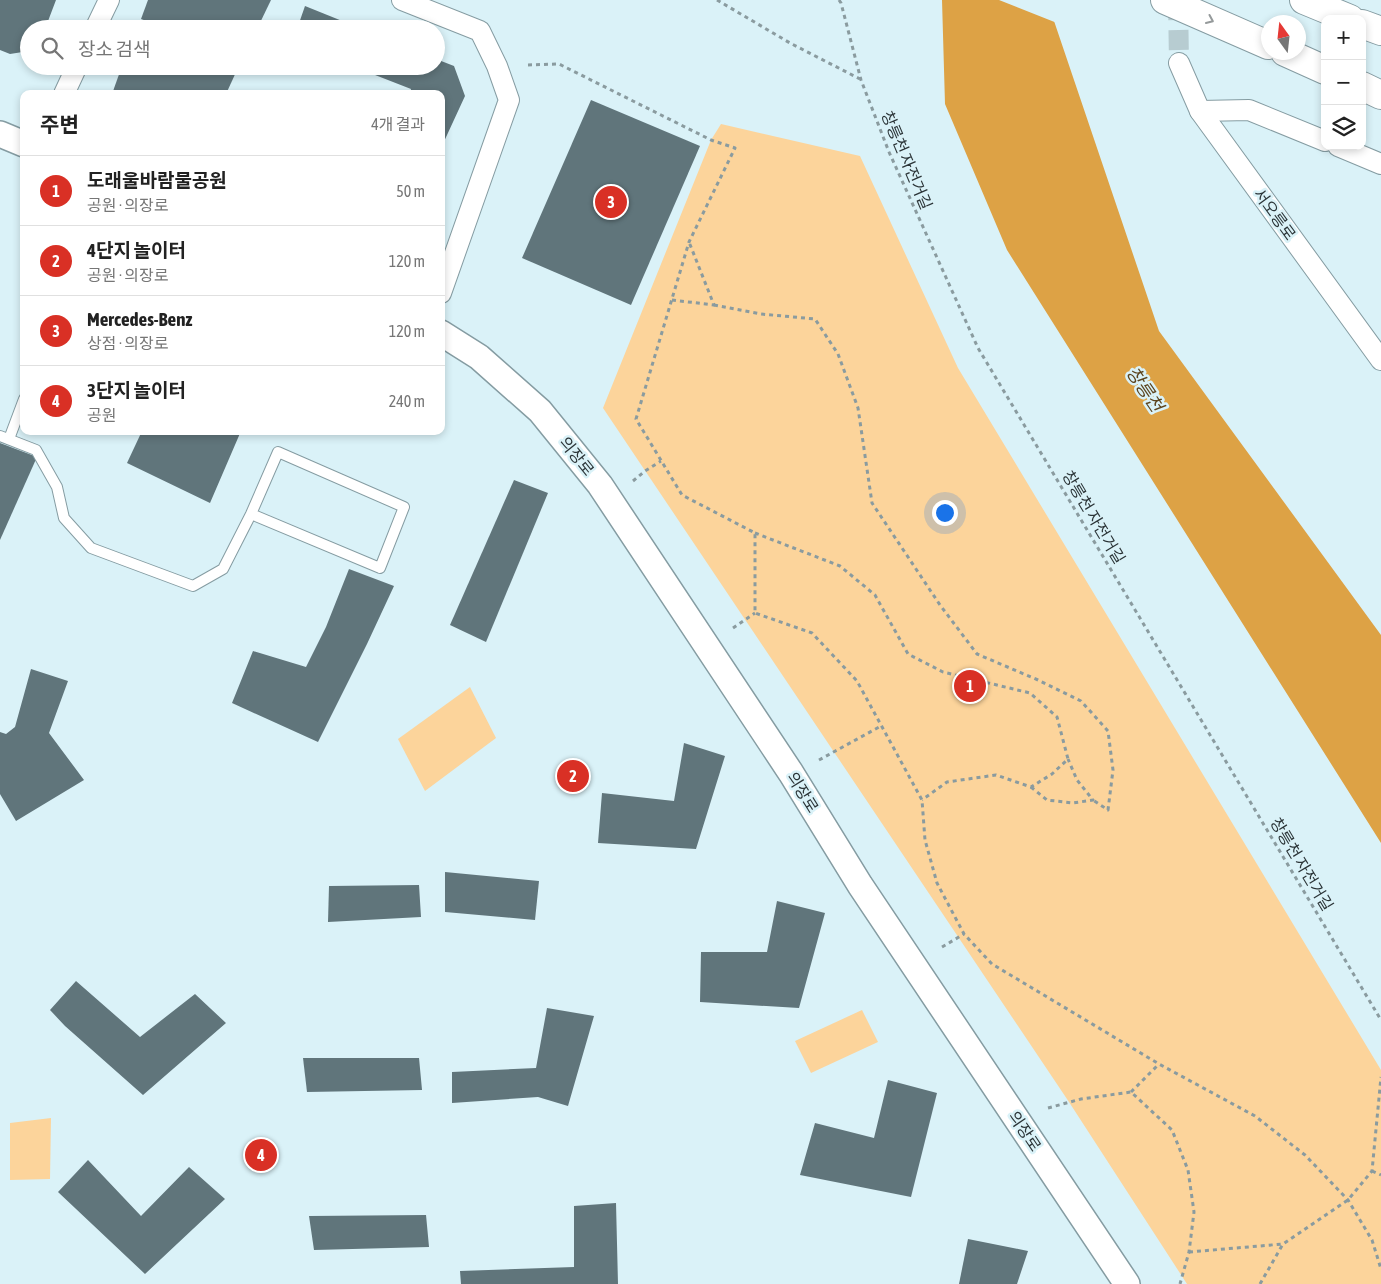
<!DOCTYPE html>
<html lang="ko">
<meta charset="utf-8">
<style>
body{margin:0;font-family:"Asap Condensed","Noto Sans KR",sans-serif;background:#f6f6f6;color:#222}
.controls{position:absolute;right:15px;top:15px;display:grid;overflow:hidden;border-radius:10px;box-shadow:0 2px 8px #0003}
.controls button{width:45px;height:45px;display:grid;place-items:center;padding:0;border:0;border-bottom:1px solid #e0e0e0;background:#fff;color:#222;font:25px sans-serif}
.compass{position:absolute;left:1261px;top:15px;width:45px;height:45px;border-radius:50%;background:#fff;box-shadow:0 2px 8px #0003;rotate:345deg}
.you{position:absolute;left:944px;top:512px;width:18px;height:18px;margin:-12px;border:4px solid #fff;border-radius:50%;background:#1a73e8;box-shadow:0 0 0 8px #1a73e833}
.badge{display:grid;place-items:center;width:32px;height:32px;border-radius:50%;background:#d93025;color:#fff;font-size:16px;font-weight:700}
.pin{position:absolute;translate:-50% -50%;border:2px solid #fff;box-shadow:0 1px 5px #0006}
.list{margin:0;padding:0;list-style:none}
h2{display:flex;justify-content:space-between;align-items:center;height:65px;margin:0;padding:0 20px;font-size:21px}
h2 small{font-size:16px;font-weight:400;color:#767676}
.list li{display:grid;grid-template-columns:32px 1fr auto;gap:15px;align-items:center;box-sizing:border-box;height:70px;padding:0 20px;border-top:1px solid #e0e0e0}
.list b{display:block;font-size:19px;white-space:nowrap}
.list p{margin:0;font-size:16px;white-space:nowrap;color:#767676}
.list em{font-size:16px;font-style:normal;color:#767676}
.icon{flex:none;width:28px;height:28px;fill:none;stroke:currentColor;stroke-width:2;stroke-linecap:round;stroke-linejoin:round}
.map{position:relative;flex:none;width:1381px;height:1284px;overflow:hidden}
.search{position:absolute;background:#fff;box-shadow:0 2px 8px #0003;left:20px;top:20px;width:425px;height:55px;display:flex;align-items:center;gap:12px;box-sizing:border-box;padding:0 18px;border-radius:28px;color:#767676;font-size:19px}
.panel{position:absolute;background:#fff;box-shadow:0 2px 8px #0003;left:20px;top:90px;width:425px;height:345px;border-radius:10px}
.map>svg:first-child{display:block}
.green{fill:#fcd49b}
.water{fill:#dda245}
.pier{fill:#daf2f8}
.building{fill:#60757b}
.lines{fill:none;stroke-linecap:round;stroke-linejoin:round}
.minor-tunnel{stroke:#b7ccd1;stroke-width:20;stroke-dasharray:20 10;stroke-linecap:butt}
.service-casing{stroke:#859ca2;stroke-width:12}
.minor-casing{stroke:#859ca2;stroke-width:22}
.tertiary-casing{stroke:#859ca2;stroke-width:28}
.primary-casing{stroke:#859ca2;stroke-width:30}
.path{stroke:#8a9b9f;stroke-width:3;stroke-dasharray:4 4;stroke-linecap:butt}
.service{stroke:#fff;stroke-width:10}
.minor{stroke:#fff;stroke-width:20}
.tertiary{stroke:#fff;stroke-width:25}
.primary{stroke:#fff;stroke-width:28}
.oneway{stroke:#959a9b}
.labels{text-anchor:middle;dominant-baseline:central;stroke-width:5;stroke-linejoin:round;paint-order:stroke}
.street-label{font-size:16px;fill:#2b3437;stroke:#daf2f8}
.water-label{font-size:18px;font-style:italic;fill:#5c441e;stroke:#daf2f8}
</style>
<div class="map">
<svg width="1381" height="1284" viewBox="0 0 1381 1284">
<rect width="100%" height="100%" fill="#daf2f8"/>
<g class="green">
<path d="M721,124l139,32 98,212 423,702v214h-194l-118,-182 -466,-694 108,-268z"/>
<path d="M470,687l26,51 -71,53 -27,-52z"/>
<path d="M862,1010l16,32 -67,31 -16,-32z"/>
<path d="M51,1118l-1,61 -40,1v-57z"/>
</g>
<path class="water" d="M942,0h111v18l106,313 222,304v208l-374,-593 -62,-146z"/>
<path class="pier" d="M999,0h57l-1,17 2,6z"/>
<g class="building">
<path d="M0,0h56l-11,29h-16v22l-19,3 -10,-4z"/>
<path d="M148,0h123l-14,29h-90l-26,-10z"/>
<path d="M305,6l57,23h-65z"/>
<path d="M436,59l18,7 11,30 -24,52v-54h-31l1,-5 -59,-23h84z"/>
<path d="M122,66h106l9,4 -11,24h-114z"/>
<path d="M591,100l109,46 -69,159 -109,-47z"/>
<path d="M142,431h52l3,1 1,-1h43l-31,72 -83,-40z"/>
<path d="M0,443l37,14 -37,83z"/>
<path d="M514,480l34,13 -62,149 -36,-17z"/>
<path d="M349,569l45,17 -27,58 -49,98 -86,-39 21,-52 53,16 20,-40z"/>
<path d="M31,669l37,12 -19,52 35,47 -68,41 -16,-27v-62l6,2 9,-7z"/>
<path d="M684,743l41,13 -29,93 -98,-6 4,-50 72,8z"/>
<path d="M445,872l94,9 -4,39 -90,-8z"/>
<path d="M419,885l2,32 -93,5 1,-36z"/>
<path d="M777,901l48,12 -26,95 -99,-6 1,-50h66z"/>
<path d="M76,981l64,56 55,-43 31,29 -83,72 -78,-69 -15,-16z"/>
<path d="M547,1008l47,8 -26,90 -30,-9 -86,6v-31l84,-4z"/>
<path d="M303,1058h116l3,32 -115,2z"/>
<path d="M888,1080l49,13 -26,104 -111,-22 15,-52 59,15z"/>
<path d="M88,1160l53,56 48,-49 36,32 -80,75 -87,-82z"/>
<path d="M616,1203l2,81h-157l-1,-13 114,-4v-61z"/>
<path d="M426,1215l3,32 -115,3 -5,-34z"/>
<path d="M968,1239l60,12 -11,33h-58z"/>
</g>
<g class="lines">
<path class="minor-tunnel" d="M1178,0l1,63"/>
<defs>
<g id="service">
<path d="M0,436l36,14 21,37 7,31 27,30 102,38 30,-17 28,-55 27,-62 126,55 -24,61 -129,-54"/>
<path d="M9,439l15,-40"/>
</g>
<g id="minor">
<path d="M402,0l78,31 17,35 12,34 -68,193"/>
<path d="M95,29l14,-29"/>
<path d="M1179,63l21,48 181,249"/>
<path d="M64,94l13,-28"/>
<path d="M1200,111l49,-1 76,31"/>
<path d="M1338,146l43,18"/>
</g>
<g id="tertiary">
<path d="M0,134l24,10"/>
<path d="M441,333l38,24 61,54 60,74 191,288 69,112 267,399"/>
</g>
<g id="primary">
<path d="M1165,0l103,45"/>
<path d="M1304,0l46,19"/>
<path d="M1362,24l19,7"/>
<path d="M1285,52l40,18"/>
<path d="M1362,86l19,9"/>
</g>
</defs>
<use href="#service" class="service-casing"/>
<use href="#minor" class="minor-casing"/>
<use href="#tertiary" class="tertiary-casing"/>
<use href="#primary" class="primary-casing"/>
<g class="path">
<path d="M717,0l73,43 70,36"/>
<path d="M839,0l2,3 20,77 28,72 89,196 403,672"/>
<path d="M528,65l31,-1 152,76 24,8 -46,94 -53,177 46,76 73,38v80l57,20 45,48 65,119 3,40 12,43 27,51 28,30 167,100 96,52 50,39 43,45 24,40 9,29"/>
<path d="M672,300l42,5 -25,-63"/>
<path d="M714,305l47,9 54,5 23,35 20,54 14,95 68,102 37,49 61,26 43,21 27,30 5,39 -5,40 -15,-10"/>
<path d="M633,481l12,-10 16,-10"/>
<path d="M755,533l85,33 35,29 33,59 35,18 87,21 27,24 11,42 -16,15 -21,13 -35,-12 -49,7 -25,18"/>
<path d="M733,628l22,-15"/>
<path d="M819,760l62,-34"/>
<path d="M1031,787l16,13 26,3 20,-3 -16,-20 -9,-21"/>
<path d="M942,947l22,-13"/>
<path d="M1131,1092l28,-28"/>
<path d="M1048,1108l33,-9 50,-7 41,38 16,40 6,42 -5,40 -9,32"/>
<path d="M1372,1171l9,4"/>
<path d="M1189,1252l94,-8"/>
<path d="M1260,1284l23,-40 65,-44 24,-29 9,-94"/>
</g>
<use href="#service" class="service"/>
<use href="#minor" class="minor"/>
<use href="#tertiary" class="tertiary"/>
<use href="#primary" class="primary"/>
</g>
<defs><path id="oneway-chevron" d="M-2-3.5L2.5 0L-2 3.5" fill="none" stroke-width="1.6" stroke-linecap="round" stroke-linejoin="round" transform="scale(1.25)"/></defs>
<use class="oneway" href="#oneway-chevron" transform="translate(1210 20) rotate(24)"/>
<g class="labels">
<g class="street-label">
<text transform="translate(907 160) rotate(67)">창릉천 자전거길</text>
<text transform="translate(1275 214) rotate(54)">서오릉로</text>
<text transform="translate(577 456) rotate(51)">의장로</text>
<text transform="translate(1094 517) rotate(59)">창릉천 자전거길</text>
<text transform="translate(803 792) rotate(58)">의장로</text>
<text transform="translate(1302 864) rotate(59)">창릉천 자전거길</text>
<text transform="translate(1025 1131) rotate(56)">의장로</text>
</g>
<g class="water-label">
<text transform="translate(1145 389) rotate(56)">창릉천</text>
</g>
</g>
</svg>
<div class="controls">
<button>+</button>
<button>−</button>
<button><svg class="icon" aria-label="layers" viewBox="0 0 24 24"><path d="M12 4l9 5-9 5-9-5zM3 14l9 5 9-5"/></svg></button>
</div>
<svg class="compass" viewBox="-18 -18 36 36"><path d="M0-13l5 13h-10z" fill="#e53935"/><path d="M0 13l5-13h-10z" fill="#767676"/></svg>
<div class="you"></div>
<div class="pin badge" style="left:970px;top:686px">1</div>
<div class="pin badge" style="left:573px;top:776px">2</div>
<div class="pin badge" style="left:611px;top:202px">3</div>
<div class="pin badge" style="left:261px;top:1155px">4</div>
<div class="search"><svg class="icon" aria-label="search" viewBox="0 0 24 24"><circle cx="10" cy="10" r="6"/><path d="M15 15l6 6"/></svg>장소 검색</div>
<section class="panel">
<h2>주변<small>4개 결과</small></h2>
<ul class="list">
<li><span class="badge">1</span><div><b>도래울바람물공원</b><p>공원 · 의장로</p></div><em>50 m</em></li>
<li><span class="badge">2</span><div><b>4단지 놀이터</b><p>공원 · 의장로</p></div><em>120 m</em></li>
<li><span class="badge">3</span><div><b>Mercedes-Benz</b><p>상점 · 의장로</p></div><em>120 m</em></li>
<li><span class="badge">4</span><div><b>3단지 놀이터</b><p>공원</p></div><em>240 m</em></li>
</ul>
</section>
</div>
